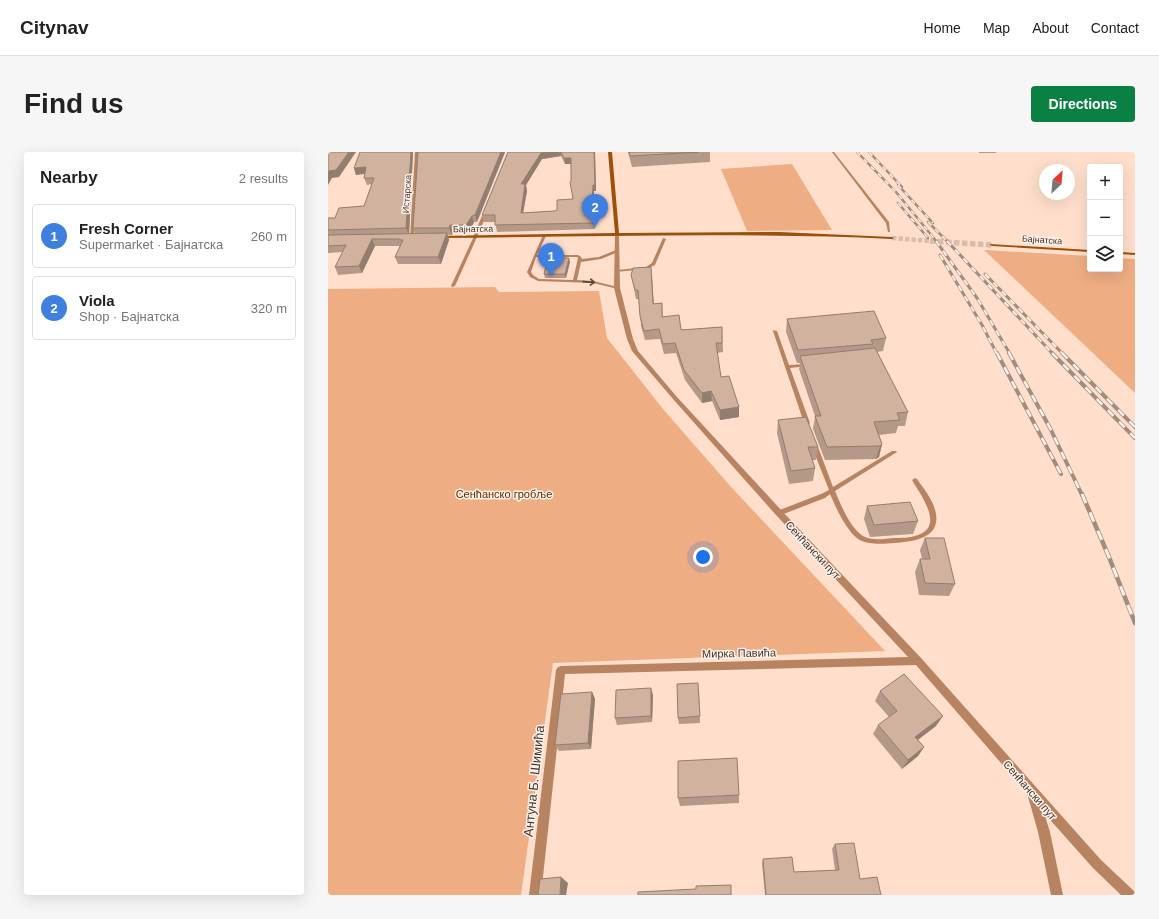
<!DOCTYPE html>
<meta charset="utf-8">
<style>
body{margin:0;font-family:Helvetica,sans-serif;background:#f6f6f6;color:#222}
.controls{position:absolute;right:12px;top:12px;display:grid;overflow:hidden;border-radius:4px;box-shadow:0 4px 16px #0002}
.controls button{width:36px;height:36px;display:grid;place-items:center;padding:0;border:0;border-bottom:1px solid #e0e0e0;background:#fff;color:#222;font:20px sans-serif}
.compass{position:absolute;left:711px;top:12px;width:36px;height:36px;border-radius:50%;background:#fff;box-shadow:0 4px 16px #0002;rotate:26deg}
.you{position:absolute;left:375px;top:405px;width:14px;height:14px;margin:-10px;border:3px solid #fff;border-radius:50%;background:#1a73e8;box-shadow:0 0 0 6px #1a73e833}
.badge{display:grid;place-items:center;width:26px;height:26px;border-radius:50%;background:#0b8043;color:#fff;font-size:13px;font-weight:700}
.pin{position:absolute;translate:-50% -33px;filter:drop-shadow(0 1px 2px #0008)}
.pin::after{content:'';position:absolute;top:21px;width:14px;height:12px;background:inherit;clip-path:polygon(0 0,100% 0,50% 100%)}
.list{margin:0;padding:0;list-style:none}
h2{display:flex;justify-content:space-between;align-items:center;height:52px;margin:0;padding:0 16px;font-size:17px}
h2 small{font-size:13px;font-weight:400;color:#767676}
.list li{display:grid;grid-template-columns:26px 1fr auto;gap:12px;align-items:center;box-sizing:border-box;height:64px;margin:0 8px 8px;padding:0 8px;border:1px solid #e0e0e0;border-radius:4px}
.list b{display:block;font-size:15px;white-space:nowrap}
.list p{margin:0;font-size:13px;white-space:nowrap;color:#767676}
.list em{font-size:13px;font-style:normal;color:#767676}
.icon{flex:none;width:22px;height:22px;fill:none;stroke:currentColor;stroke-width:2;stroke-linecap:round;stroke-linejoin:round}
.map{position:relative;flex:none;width:807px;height:743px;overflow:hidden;border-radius:4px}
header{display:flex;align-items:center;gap:24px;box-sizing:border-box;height:56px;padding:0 20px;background:#fff;border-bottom:1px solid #e0e0e0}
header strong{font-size:19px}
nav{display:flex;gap:22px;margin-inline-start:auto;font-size:14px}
.intro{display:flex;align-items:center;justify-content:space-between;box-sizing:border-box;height:96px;padding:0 24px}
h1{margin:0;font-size:28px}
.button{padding:10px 18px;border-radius:4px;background:#0b8043;color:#fff;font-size:14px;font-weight:700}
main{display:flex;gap:24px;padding:0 24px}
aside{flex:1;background:#fff;border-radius:4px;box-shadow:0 4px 16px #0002}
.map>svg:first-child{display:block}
.green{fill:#efad83}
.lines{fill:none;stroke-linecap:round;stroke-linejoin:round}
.secondary-tunnel-far1{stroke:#d9bdac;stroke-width:4.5;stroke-dasharray:4.5 2;stroke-linecap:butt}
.secondary-tunnel{stroke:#d9bdac;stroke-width:5.5;stroke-dasharray:5.5 2.5;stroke-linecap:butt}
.service{fill:#b88360;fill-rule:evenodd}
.minor{fill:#b88360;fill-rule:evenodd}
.secondary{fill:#9c500e;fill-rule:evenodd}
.rail-far3-casing{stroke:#a28c7e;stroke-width:2.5}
.rail-far2-casing{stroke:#a28c7e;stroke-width:3}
.rail-far1-casing{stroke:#a28c7e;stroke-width:4}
.rail-casing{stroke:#a28c7e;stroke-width:4.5}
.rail-far3{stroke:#fef1e9;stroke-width:1.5;stroke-dasharray:5;stroke-linecap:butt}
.rail-far2{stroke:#fef1e9;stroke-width:2;stroke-dasharray:6;stroke-linecap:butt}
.rail-far1{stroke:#fef1e9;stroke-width:2.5;stroke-dasharray:8;stroke-linecap:butt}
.rail{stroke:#fef1e9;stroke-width:3;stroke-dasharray:10;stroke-linecap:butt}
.wall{fill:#b49989;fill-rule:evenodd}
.shaded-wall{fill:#927d6f}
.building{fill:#d1b29f;stroke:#927d6f}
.oneway{stroke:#5a4538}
.labels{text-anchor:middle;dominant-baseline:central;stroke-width:3;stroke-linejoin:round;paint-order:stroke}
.far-street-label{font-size:9px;fill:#42362e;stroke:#fef1e9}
.park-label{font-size:11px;fill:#5e2a00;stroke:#fef1e9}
.street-label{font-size:11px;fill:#42362e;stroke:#fef1e9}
.near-street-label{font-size:13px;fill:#42362e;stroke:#fef1e9}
</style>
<header>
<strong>Citynav</strong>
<nav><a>Home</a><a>Map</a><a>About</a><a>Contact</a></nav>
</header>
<div class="intro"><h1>Find us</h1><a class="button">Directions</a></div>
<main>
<aside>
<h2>Nearby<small>2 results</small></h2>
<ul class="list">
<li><span class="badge" style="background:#3f7fe0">1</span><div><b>Fresh Corner</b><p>Supermarket · Бајнатска</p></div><em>260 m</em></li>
<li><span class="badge" style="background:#3f7fe0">2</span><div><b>Viola</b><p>Shop · Бајнатска</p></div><em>320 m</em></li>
</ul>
</aside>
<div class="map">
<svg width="807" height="743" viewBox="0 0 807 743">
<rect width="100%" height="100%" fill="#ffdfcb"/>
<g class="green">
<path d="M464,12l40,66 -85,1 -26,-62z"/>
<path d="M656,98l106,6v13h30v-11l15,1v134z"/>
<path d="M167,135l4,5 100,-1 8,47 56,71 69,79 153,163 -332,12 -32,232h-193v-606z"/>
</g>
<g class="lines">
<path class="secondary-tunnel-far1" d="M564,86l52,4"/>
<path class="secondary-tunnel" d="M602,89l62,4"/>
<g class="service">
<path d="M504,0h2l55,70 1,10h-2l-2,-9z"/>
<path d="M215,83l3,1 -9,19h41l3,2 1,2 17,-2 17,-7h2v2l-17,7 -20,3 -4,18 16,1 25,6v2l-25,-6 -55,-2 -8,-4 -3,-5zM208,105h41l1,1 -5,22 -34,-1 -6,-4 -2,-3z"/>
<path d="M146,84l3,1 -22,49 -3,1 -1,-1z"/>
<path d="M335,86l3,1 -11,26 -8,4 -31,3 -1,-1 2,-1 29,-3 6,-4z"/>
<path d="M445,178l4,1 12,34 18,-1 2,1 -2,1 -17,2 20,55 -1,1 -2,1 -3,-2 -31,-92z"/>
<path d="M487,293l3,2 15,40 59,-36h4l1,1 -62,39c6,14 15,37 28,45 8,5 21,3 30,2 8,0 17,0 25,-3 27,-9 2,-41 -6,-55l3,-2 2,1c7,10 17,22 19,35 4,25 -24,28 -42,29 -11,1 -27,2 -36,-4 -12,-9 -22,-31 -28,-45l-5,4 -44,17h-4l-1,-2 1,-2 44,-17 8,-4 -17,-43z"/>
</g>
<g class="minor">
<path d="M87,0h4l-5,86 -2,1 -2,-1z"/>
<path d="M159,56l2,1 -12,28 -4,1v-1l12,-28z"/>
<path d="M287,81l4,1 1,54 13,51 5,12 39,46 105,114 139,147 180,202 33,31 1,4h-14l-28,-27 -49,-55 6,19 13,63h-12l-13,-63 -11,-39 -111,-128 -351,9 -24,221h-12l27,-225 2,-3 3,-1 347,-9 -132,-142 -103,-116 -41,-48 -5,-12 -13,-51z"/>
</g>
<g class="secondary">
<path d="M280,0h4l7,81 160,-1 113,5 2,1 -2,1c-151,-7 -302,-2 -453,-1l-2,-1 2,-1 176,-3z"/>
<path d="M662,92l100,6v2l-98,-6 -2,-1z"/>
<path d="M792,100l15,1v2l-15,-1z"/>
</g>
<defs>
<g id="rail-far3">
<path d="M529,0l39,40 41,50"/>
<path d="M541,0l33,35"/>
<path d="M570,33l35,38"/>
<path d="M570,51l30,35"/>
<path d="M600,70l20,20"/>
</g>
<g id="rail-far2">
<path d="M608,89l41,57 33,56"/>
<path d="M619,89l106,113"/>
<path d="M612,103l42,70 15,29"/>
<path d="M657,122l78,80"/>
</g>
<g id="rail-far1">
<path d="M669,201l64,121"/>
<path d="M681,201l41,75 32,67"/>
<path d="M724,201l83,85"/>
<path d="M734,201l73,74"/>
</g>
<path id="rail" d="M754,342l27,63 26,66"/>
</defs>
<use href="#rail-far3" class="rail-far3-casing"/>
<use href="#rail-far2" class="rail-far2-casing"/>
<use href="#rail-far1" class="rail-far1-casing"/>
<use href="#rail" class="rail-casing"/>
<use href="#rail-far3" class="rail-far3"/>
<use href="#rail-far2" class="rail-far2"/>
<use href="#rail-far1" class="rail-far1"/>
<use href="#rail" class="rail"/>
</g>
<g class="wall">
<path d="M85,0l-4,82 6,-1 -2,-5 5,-76h87l-28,70h-3l-5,10h-16l-1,3h-4l1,5 -8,24h-43l-3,-7 5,-11h-25l-13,27 -24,2 -3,-8 8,-15 -15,1v-35h7l29,-12 8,-22 -5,1 -3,-7 1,-4 -9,1 -2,-7z"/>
<path d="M180,0h87l1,39h-2l-1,16 3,7 -1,15 -98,3 -2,-10h-11l-2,-7zM233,4l4,8h6v18l2,17 -16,11 -3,1 -31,2 4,-22 -1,-6 16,-26z"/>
<path d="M300,0h82v10l-78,5z"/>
<rect x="651" y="0" width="17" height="1"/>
<path d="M242,110l-4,16h-21l-1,-4z"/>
<path d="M323,115l3,37 8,-1 1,14 18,13 41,-3 1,25 -6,1 4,24 18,30v10l-19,3 -8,-19 -10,2 -17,-23 -9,-27 -12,1 -4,-15 -15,1 -4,-14 -2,-27h-3l-3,-15 -2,-9z"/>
<path d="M459,167l99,19 -3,13 -6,1 31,60 -3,14h-7l-2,7 -17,2 3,9 -3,13 -3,2 -51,1 -12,-31 2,-13 -16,-47 1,-6h-3l-11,-31z"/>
<path d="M450,268l40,27 -2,13h-4l3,8 -2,13 -24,3 -12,-51z"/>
<path d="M539,354l51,15 -5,13 -43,3 -6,-18z"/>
<path d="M597,386l30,46 -6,12 -30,-1 -4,-23 5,-13h2l-2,-9z"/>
<path d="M371,538l1,33 -21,1 -1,-6z"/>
<path d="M552,539l56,35 -18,14 6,7 -6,9 -16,13 -29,-35 5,-9 11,-8 -14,-16z"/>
<path d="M264,540l3,7 -4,50 -32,2 -4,-6z"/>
<path d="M325,543l-1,27 -35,3 -2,-7z"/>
<path d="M411,643v8l-59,3 -2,-8z"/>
<path d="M507,692l25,35 21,16h-116l-3,-31 1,-5 31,13 41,-2 -3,-21z"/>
</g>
<g class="shaded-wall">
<path d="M21,0h7l-17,25 -7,1 -4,7v-12l1,-2z"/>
<path d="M83,0h2l-4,83 -3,-7z"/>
<path d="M173,0h4l-28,70 -2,-7z"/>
<path d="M217,0h16v4l-19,3 -16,26 1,6 -5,28 -1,-6v-29l20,-31z"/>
<path d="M266,0h1l1,39h-2l-1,23 -1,-7z"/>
<path d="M236,6h7l1,6h-7z"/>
<path d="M38,15l3,6 -13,2 -2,-7z"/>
<path d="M267,55l1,7 -1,15 -1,-6z"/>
<path d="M144,64l2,6 -5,10 -3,-7z"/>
<path d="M122,73l3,7 -1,3 -3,-7z"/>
<path d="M119,81l2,7 -8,24 -3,-7z"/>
<path d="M44,87l3,7 -13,27 -3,-7z"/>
<path d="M241,106l1,4 -4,16 -1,-4z"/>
<path d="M323,115l1,9 2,37 -1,-9z"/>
<path d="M383,239l1,10 -10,2v-10z"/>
<path d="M411,255v10l-19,3v-10z"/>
<path d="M554,292l-3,13 -3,2 4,-13z"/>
<path d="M323,536l2,7 -1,27 -1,-6z"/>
<path d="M264,540l3,7 -4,50 -3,-6z"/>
<path d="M615,564l-7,10 -27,20 6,-9z"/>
<path d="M596,595l-6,9 -16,13 6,-9z"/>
<path d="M233,725l7,6 -2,12h-6z"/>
</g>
<g class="building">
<path d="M0,0h21l-13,18 -7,1 -1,2z"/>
<path d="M32,0h51l-5,76 -78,2v-12h7l4,-10 25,-2 10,-28h-10l2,-11 -12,1z"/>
<path d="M90,0h83l-26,63 -3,1 -6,9h-16l-1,3h-36z"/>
<path d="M180,0h37l-4,1 -20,31h4l-4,29 33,-2 3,-1v-10l16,-1 -3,-17h1v-24h-7l-3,-6h33l1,33h-2l-1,22h3l-1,16 -99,2v-10h-13z"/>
<path d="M301,0h70l-69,4z"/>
<path d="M119,81l-9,24h-43l8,-17h-3v-1h-28l-13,27 -24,1 11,-22 -18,1v-11z"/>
<path d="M220,106h21l-4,16h-21z"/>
<path d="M323,115l2,37 9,-1v14l17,-2 2,15 41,-3v16h-6l5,34 8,-1 10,31 -19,3 -9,-19 -9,2 -18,-23 -9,-27 -12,1 -4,-15 -15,2 -4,-15 -2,-26h-3l-4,-15 2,-7z"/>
<path d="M546,159l12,27 -15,2 2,4 -75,6 -11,-31z"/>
<path d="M547,196l33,64 -11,1 3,7 -26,2 8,22 -2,2 -53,1 -12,-31h6l-21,-60z"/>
<path d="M478,265l12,30h-10l7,21 -24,3 -13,-51z"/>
<path d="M582,350l8,19 -44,4 -7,-19z"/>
<path d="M597,386h19l11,46 -30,-1 -5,-24h10z"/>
<path d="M576,522l39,42 -28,21 9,10 -16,13 -30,-35 19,-14 -17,-20z"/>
<path d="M370,531l2,33 -22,2 -1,-34z"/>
<path d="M323,536v28l-36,2 1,-28z"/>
<path d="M264,540l-4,51 -33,2 6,-51z"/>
<path d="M409,606l2,37 -61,3v-37z"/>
<path d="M526,691l6,36 17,-2 4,18h-115l-3,-36 29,-2 2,15 45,-2 -4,-26z"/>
<path d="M233,725l-1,18h-22l2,-16z"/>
<path d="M403,733v10h-93v-3l58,-3v-3z"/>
</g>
<defs><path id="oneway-shaft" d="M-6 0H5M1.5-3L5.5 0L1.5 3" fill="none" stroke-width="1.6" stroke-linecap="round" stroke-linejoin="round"/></defs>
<use class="oneway" href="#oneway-shaft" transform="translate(261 130) rotate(4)"/>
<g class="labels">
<g class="far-street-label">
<text transform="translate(79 42) rotate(-86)">Истарска</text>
<text transform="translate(145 77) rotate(-1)">Бајнатска</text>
<text transform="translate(714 88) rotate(4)">Бајнатска</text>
</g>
<g class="park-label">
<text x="176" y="342">Сенћанско гробље</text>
</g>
<g class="street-label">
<text transform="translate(485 398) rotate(47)">Сенћански пут</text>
<text transform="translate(411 501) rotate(-1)">Мирка Павића</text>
<text transform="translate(702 638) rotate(49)">Сенћански пут</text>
</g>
<g class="near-street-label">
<text transform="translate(206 629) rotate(-84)">Антуна Б. Шимића</text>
</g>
</g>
</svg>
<div class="controls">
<button>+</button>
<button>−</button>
<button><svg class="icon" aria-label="layers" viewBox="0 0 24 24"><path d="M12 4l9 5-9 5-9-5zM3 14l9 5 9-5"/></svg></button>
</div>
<svg class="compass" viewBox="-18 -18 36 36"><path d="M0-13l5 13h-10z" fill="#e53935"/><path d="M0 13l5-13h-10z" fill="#767676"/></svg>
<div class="you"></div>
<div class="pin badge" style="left:223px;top:124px;background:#3f7fe0">1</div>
<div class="pin badge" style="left:267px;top:75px;background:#3f7fe0">2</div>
</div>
</main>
